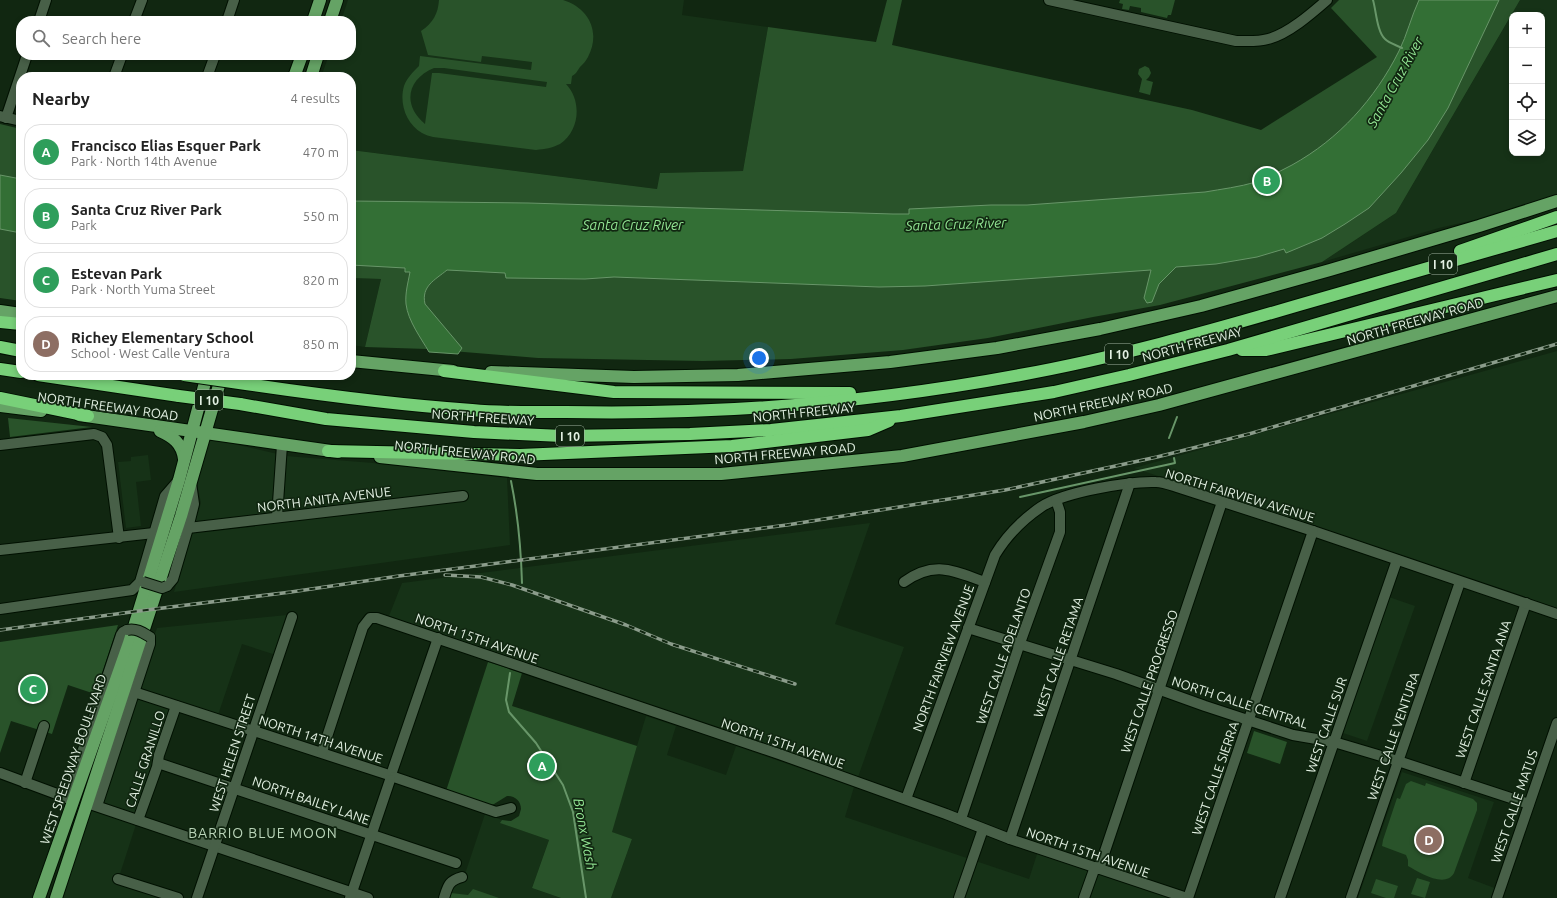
<!DOCTYPE html>
<meta charset="utf-8">
<style>
body{margin:0;font-family:Ubuntu,sans-serif;background:#f2f2f2;color:#222}
.controls{position:absolute;right:12px;top:12px;display:grid;overflow:hidden;border-radius:8px;box-shadow:0 2px 6px #0003}
.controls button{width:36px;height:36px;display:grid;place-items:center;padding:0;border:0;border-bottom:1px solid #e0e0e0;background:#fff;color:#222;font:20px sans-serif}
.you{position:absolute;left:759px;top:358px;width:14px;height:14px;margin:-10px;border:3px solid #fff;border-radius:50%;background:#1a73e8;box-shadow:0 0 0 6px #1a73e833}
.badge{display:grid;place-items:center;width:26px;height:26px;border-radius:50%;background:#7c3aed;color:#fff;font-size:13px;font-weight:700}
.pin{position:absolute;translate:-50% -50%;border:2px solid #fff;box-shadow:0 1px 4px #0006}
.list{margin:0;padding:0;list-style:none}
h2{display:flex;justify-content:space-between;align-items:center;height:52px;margin:0;padding:0 16px;font-size:17px}
h2 small{font-size:13px;font-weight:400;color:#767676}
.list li{display:grid;grid-template-columns:26px 1fr auto;gap:12px;align-items:center;box-sizing:border-box;height:56px;margin:0 8px 8px;padding:0 8px;border:1px solid #e0e0e0;border-radius:16px}
.list b{display:block;font-size:15px;white-space:nowrap}
.list p{margin:0;font-size:13px;white-space:nowrap;color:#767676}
.list em{font-size:13px;font-style:normal;color:#767676}
.icon{flex:none;width:22px;height:22px;fill:none;stroke:currentColor;stroke-width:2;stroke-linecap:round;stroke-linejoin:round}
.map{position:relative;flex:none;width:1557px;height:898px;overflow:hidden}
.search{position:absolute;background:#fff;box-shadow:0 2px 6px #0003;left:16px;top:16px;width:340px;height:44px;display:flex;align-items:center;gap:10px;box-sizing:border-box;padding:0 14px;border-radius:16px;color:#767676;font-size:15px}
.panel{position:absolute;background:#fff;box-shadow:0 2px 6px #0003;left:16px;top:72px;width:340px;height:308px;border-radius:16px}
.map>svg:first-child{display:block}
.built{fill:#163217;fill-rule:evenodd}
.green{fill:#29532a;fill-rule:evenodd}
.water{fill:#336f35;stroke:#689669}
.lines{fill:none;stroke-linecap:round;stroke-linejoin:round}
.stream{stroke:#689669;stroke-width:2}
.minor-casing{stroke:#001001;stroke-width:12}
.major-casing{stroke:#001001;stroke-width:14}
.highway-casing{stroke:#001001;stroke-width:14}
.minor{stroke:#486048;stroke-width:10}
.major{stroke:#65a365;stroke-width:12}
.highway{stroke:#78d079;stroke-width:12}
.rail-casing{stroke:#8b9c8b;stroke-width:3.5}
.rail{stroke:#112711;stroke-width:2;stroke-dasharray:6;stroke-linecap:butt}
.minor-bridge-casing{stroke:#001001;stroke-width:12;stroke-linecap:butt}
.highway-bridge-casing{stroke:#001001;stroke-width:14;stroke-linecap:butt}
.minor-bridge{stroke:#486048;stroke-width:10}
.highway-bridge{stroke:#78d079;stroke-width:12}
.labels{text-anchor:middle;dominant-baseline:central;stroke-width:3.5;stroke-linejoin:round;paint-order:stroke}
.shield{fill:#112711;stroke:#a3b4a3;stroke-width:1}
.shield-label{font-size:12px;font-weight:bold;fill:#e2f0e2}
.street-label{font-size:13px;fill:#e2f0e2;stroke:#112711}
.water-label{font-size:14px;font-style:italic;fill:#93e694;stroke:#112711}
.neighbourhood-label{font-size:14px;letter-spacing:1px;fill:#bad5b9;stroke:#112711}
</style>
<div class="map">
<svg width="1557" height="898" viewBox="0 0 1557 898">
<rect width="100%" height="100%" fill="#112711"/>
<g class="built">
<path d="M348,0h336l-2,15 86,12 -25,144 -83,2 -3,16 -306,-39v-73h-30l8,-22h22v-34h-10z"/>
<path d="M1520,0h37v195l-57,19 -61,14 -117,34 74,-49zM1512,15h30v138h-30z"/>
<path d="M351,278l30,1 -16,68 -14,-2z"/>
<path d="M1557,351v258l-423,-141z"/>
<path d="M208,438l78,18 87,7 134,15 3,67 -336,47 27,-89 -4,-19z"/>
<path d="M148,455l3,25 -15,2 5,44 -15,2 -8,-66 13,-1v-4z"/>
<path d="M870,523l-35,101 69,23 -47,133 -468,-164 13,-33z"/>
<path d="M1389,597l26,9 -48,135 -24,-8z"/>
<path d="M287,615l-11,40 -34,-11 -24,71 -82,-26 21,-61z"/>
<path d="M134,694l40,13 -57,176 45,15h-103l29,-90z"/>
<path d="M646,716l30,10 -9,29 59,20 10,-29 118,41 -9,30 184,62 9,-28 136,47h-563l21,-59 -21,-7z"/>
<path d="M1402,772l92,30 -26,76 29,11 -3,9h-136z"/>
<path d="M485,814l17,6 -1,3 48,17 -17,48 29,10h-119l23,-24z"/>
</g>
<g class="green">
<path d="M439,0h124c26,8 38,32 25,57 -2,4 -5,7 -8,10 -3,4 -3,6 -8,9l-1,8h-5c16,17 14,46 -6,60 -8,4 -15,5 -24,6l-103,-13c-3,-1 -8,-2 -11,-4 -16,-9 -23,-30 -18,-47 3,-8 9,-14 15,-20l1,-10 111,14 1,-8 -50,-6 -1,6 -53,-7 -7,-24c12,-8 17,-17 18,-31zM434,68h10l103,14 -1,5 -107,-14h-7l-7,51c-23,-19 -18,-45 9,-56z"/>
<path d="M887,0h15l-10,45 300,65 69,20 116,-73 -46,-49 8,-8h181l-124,213 -74,49 -162,43 -67,12 -105,21 -85,12 -112,9 -88,2 -165,-3 -111,-9 -62,-2 16,-68 -30,-1v-128l306,39 3,-16 83,-2 25,-144 108,15z"/>
<path d="M1120,0h55l-4,15h-3l-1,3 -26,-6v-4l-11,-2 -1,4 -7,-1 1,-5 -4,-1z"/>
<path d="M1145,66l4,2 2,5 -2,4 -3,3 7,2 -3,13 -11,-3 3,-13 -4,-5 1,-5z"/>
<path d="M0,124l21,5v172l-21,-3z"/>
<path d="M8,418l84,9 -82,10z"/>
<path d="M118,625l-23,69 -27,-9 -16,49 -41,-13 -11,32v-111z"/>
<path d="M488,662l34,11 -10,33 125,40 -25,86 20,7 -21,59h-50l-29,-10 17,-48 -49,-17 2,-3 9,1 8,-5 2,-7c0,-8 -6,-13 -14,-13l-13,8 -3,1 -45,-14z"/>
<path d="M1254,731l33,11 -7,22 -33,-11z"/>
<path d="M1411,781l14,5 1,-3 47,16 4,4v7l-23,63c-9,16 -35,-1 -46,-7v-6l-2,-5 -24,-9 1,-6 14,-42 3,1 6,-15z"/>
<path d="M1417,878l13,4 -5,16 -14,-4z"/>
<path d="M1376,879l22,7 -4,12h-8l-15,-5z"/>
<path d="M473,889l26,9h-50l2,-5 17,2z"/>
</g>
<g class="water">
<path d="M1419,0h80l-51,108 -20,32 -27,33 -32,35 -24,16 -23,14 -36,15 -2,-4 -27,8 -41,7 -40,3 -17,17 -7,18 -5,1 -3,-5 7,-28 -226,16 -46,1 -265,-10 -29,2 -79,-1 -1,-5 -58,-3c-12,10 -26,16 -22,34l37,44 -4,6 -29,-2c-8,-14 -21,-31 -23,-48 -1,-11 2,-21 4,-32h-5v-4l-54,-3v-64l177,2 365,11h16v-5l82,-4h36l178,-13c17,-3 34,-5 51,-10 12,-4 24,-11 36,-17 47,-26 83,-66 107,-114 8,-16 12,-34 20,-51z"/>
<path d="M0,175l21,4v54l-21,-4z"/>
</g>
<g class="lines">
<g class="stream">
<path d="M1373,0c3,10 4,32 12,39 4,4 11,6 17,9"/>
<path d="M1169,438l8,-21"/>
<path d="M511,481c7,34 10,67 11,102"/>
<path d="M1020,497l155,-34 -1,-5"/>
<path d="M510,673l-4,27 3,12 27,31 27,42 10,27 13,86"/>
</g>
<defs>
<g id="minor">
<path d="M1049,0l187,41c11,0 22,1 32,-2 20,-5 43,-25 59,-39"/>
<path d="M39,21l7,-21"/>
<path d="M134,21l8,-21"/>
<path d="M227,21l7,-21"/>
<path d="M114,77l8,-22"/>
<path d="M207,77l8,-22"/>
<path d="M0,116l21,5"/>
<path d="M6,118l21,-63"/>
<path d="M0,445l94,-11 8,3 5,8 12,93"/>
<path d="M277,517l5,-72"/>
<path d="M188,528l275,-32"/>
<path d="M0,550l154,-17"/>
<path d="M904,582c31,-22 49,-11 81,0"/>
<path d="M167,586l6,-7 15,-51 6,-24 -3,-21"/>
<path d="M0,609l132,-19 8,-8 25,-86 13,-15"/>
<path d="M968,628l148,46 89,32 88,29 41,7 64,19 131,43"/>
<path d="M134,692l252,82"/>
<path d="M322,752l41,-125 7,-9h7l402,136 167,60 64,25 177,59"/>
<path d="M158,763l298,100"/>
<path d="M392,772l46,-134"/>
<path d="M0,773l73,27"/>
<path d="M394,777l102,35 15,-4"/>
<path d="M25,783l19,-57"/>
<path d="M1464,783l62,-180"/>
<path d="M67,798l54,-163 2,-3 4,-2"/>
<path d="M906,799l89,-244c12,-20 27,-35 46,-48 23,-15 88,-26 115,-25 8,0 17,4 24,6l133,43 244,83"/>
<path d="M87,803l281,95"/>
<path d="M97,806l53,-162v-7"/>
<path d="M961,819l59,-176 40,-111v-20l-4,-12"/>
<path d="M138,820l19,-53 2,-12 17,-49"/>
<path d="M1010,839l120,-356"/>
<path d="M1099,869l123,-367"/>
<path d="M118,879l60,19"/>
<path d="M197,898l95,-281"/>
<path d="M350,898l40,-118"/>
<path d="M444,898c4,-12 4,-17 18,-21"/>
<path d="M959,898l24,-69"/>
<path d="M1084,898l11,-31"/>
<path d="M1188,898l125,-367"/>
<path d="M1280,898l117,-338"/>
<path d="M1351,898l109,-316"/>
<path d="M1497,898l60,-175"/>
</g>
<g id="major">
<path d="M313,21l7,-21"/>
<path d="M330,21l7,-21"/>
<path d="M294,77l8,-22"/>
<path d="M311,77l7,-22"/>
<path d="M0,311l21,3"/>
<path d="M351,361l102,10"/>
<path d="M491,372l143,5 104,-2 152,-13 107,-14 103,-19 101,-23 129,-36 149,-44 78,-25"/>
<path d="M0,406l41,5"/>
<path d="M79,415l259,37"/>
<path d="M160,431c13,6 22,12 24,28"/>
<path d="M380,457l157,17h184l181,-18 182,-34 75,-17 398,-109"/>
<path d="M39,898l90,-255 50,-163 28,-105"/>
<path d="M56,898l125,-382 41,-141"/>
</g>
<g id="highway">
<path d="M1460,251l97,-34"/>
<path d="M0,322l21,2"/>
<path d="M0,347l21,4"/>
<path d="M1242,350h24l291,-70"/>
<path d="M0,369l21,3"/>
<path d="M444,371l170,21 236,1"/>
<path d="M38,375l141,21"/>
<path d="M246,384c75,11 150,21 226,26 31,3 63,2 94,2 152,3 304,-9 454,-37 94,-17 187,-43 279,-70 86,-24 172,-49 258,-74"/>
<path d="M0,398l88,18"/>
<path d="M240,404l86,15 148,13 88,4 128,-2 81,-4 130,-14 153,-24 75,-17 99,-25 329,-96"/>
<path d="M328,451l192,4 212,-9 136,-16 21,-9"/>
</g>
</defs>
<use href="#minor" class="minor-casing"/>
<use href="#major" class="major-casing"/>
<use href="#highway" class="highway-casing"/>
<use href="#minor" class="minor"/>
<use href="#major" class="major"/>
<use href="#highway" class="highway"/>
<defs>
<g id="rail">
<path d="M445,575l36,2 31,8 114,40 45,19 124,40"/>
<path d="M0,630l131,-18 160,-20 108,-16 388,-51 218,-35 152,-33 92,-23 308,-90"/>
</g>
</defs>
<use href="#rail" class="rail-casing"/>
<use href="#rail" class="rail"/>
<defs>
<g id="minor-bridge">
<path d="M143,582l19,6 5,-2"/>
<path d="M127,630c9,-2 15,2 23,7"/>
</g>
<g id="highway-bridge">
<path d="M184,375l62,9"/>
<path d="M179,396l61,8"/>
</g>
</defs>
<use href="#minor-bridge" class="minor-bridge-casing"/>
<use href="#highway-bridge" class="highway-bridge-casing"/>
<use href="#minor-bridge" class="minor-bridge"/>
<use href="#highway-bridge" class="highway-bridge"/>
</g>
<g class="labels">
<g class="shield">
<rect x="1429" y="254" width="28" height="20" rx="3"/>
<rect x="1105" y="344" width="28" height="20" rx="3"/>
<rect x="195" y="390" width="28" height="20" rx="3"/>
<rect x="556" y="426" width="28" height="20" rx="3"/>
</g>
<g class="shield-label">
<text x="1443" y="264">I 10</text>
<text x="1119" y="354">I 10</text>
<text x="209" y="400">I 10</text>
<text x="570" y="436">I 10</text>
</g>
<g class="street-label">
<text transform="translate(1415 321) rotate(-16)">NORTH FREEWAY ROAD</text>
<text transform="translate(1192 344) rotate(-15)">NORTH FREEWAY</text>
<text transform="translate(1103 402) rotate(-12)">NORTH FREEWAY ROAD</text>
<text transform="translate(108 406) rotate(8)">NORTH FREEWAY ROAD</text>
<text transform="translate(804 412) rotate(-6)">NORTH FREEWAY</text>
<text transform="translate(483 417) rotate(4)">NORTH FREEWAY</text>
<text transform="translate(465 452) rotate(6)">NORTH FREEWAY ROAD</text>
<text transform="translate(785 453) rotate(-5)">NORTH FREEWAY ROAD</text>
<text transform="translate(1240 495) rotate(17)">NORTH FAIRVIEW AVENUE</text>
<text transform="translate(324 499) rotate(-7)">NORTH ANITA AVENUE</text>
<text transform="translate(477 638) rotate(19)">NORTH 15TH AVENUE</text>
<text transform="translate(1003 656) rotate(-71)">WEST CALLE ADELANTO</text>
<text transform="translate(1058 657) rotate(-71)">WEST CALLE RETAMA</text>
<text transform="translate(943 658) rotate(-70)">NORTH FAIRVIEW AVENUE</text>
<text transform="translate(1149 681) rotate(-71)">WEST CALLE PROGRESSO</text>
<text transform="translate(1483 689) rotate(-71)">WEST CALLE SANTA ANA</text>
<text transform="translate(1240 702) rotate(18)">NORTH CALLE CENTRAL</text>
<text transform="translate(1326 725) rotate(-71)">WEST CALLE SUR</text>
<text transform="translate(1393 736) rotate(-71)">WEST CALLE VENTURA</text>
<text transform="translate(321 739) rotate(18)">NORTH 14TH AVENUE</text>
<text transform="translate(783 743) rotate(19)">NORTH 15TH AVENUE</text>
<text transform="translate(232 753) rotate(-72)">WEST HELEN STREET</text>
<text transform="translate(73 759) rotate(-71)">WEST SPEEDWAY BOULEVARD</text>
<text transform="translate(145 759) rotate(-72)">CALLE GRANILLO</text>
<text transform="translate(1215 778) rotate(-71)">WEST CALLE SIERRA</text>
<text transform="translate(311 800) rotate(19)">NORTH BAILEY LANE</text>
<text transform="translate(1514 806) rotate(-71)">WEST CALLE MATUS</text>
<text transform="translate(1088 852) rotate(19)">NORTH 15TH AVENUE</text>
</g>
<g class="water-label">
<text transform="translate(1395 82) rotate(-61)">Santa Cruz River</text>
<text transform="translate(956 224) rotate(-2)">Santa Cruz River</text>
<text x="633" y="225">Santa Cruz River</text>
<text transform="translate(585 834) rotate(79)">Bronx Wash</text>
</g>
<g class="neighbourhood-label">
<text x="263" y="833">BARRIO BLUE MOON</text>
</g>
</g>
</svg>
<div class="controls">
<button>+</button>
<button>−</button>
<button><svg class="icon" aria-label="locate" viewBox="0 0 24 24"><circle cx="12" cy="12" r="6"/><path d="M12 2v4M12 18v4M2 12h4M18 12h4"/></svg></button>
<button><svg class="icon" aria-label="layers" viewBox="0 0 24 24"><path d="M12 4l9 5-9 5-9-5zM3 14l9 5 9-5"/></svg></button>
</div>
<div class="you"></div>
<div class="pin badge" style="left:542px;top:766px;background:#2e9e5b">A</div>
<div class="pin badge" style="left:1267px;top:181px;background:#2e9e5b">B</div>
<div class="pin badge" style="left:33px;top:689px;background:#2e9e5b">C</div>
<div class="pin badge" style="left:1429px;top:840px;background:#8d6e63">D</div>
<div class="search"><svg class="icon" aria-label="search" viewBox="0 0 24 24"><circle cx="10" cy="10" r="6"/><path d="M15 15l6 6"/></svg>Search here</div>
<section class="panel">
<h2>Nearby<small>4 results</small></h2>
<ul class="list">
<li><span class="badge" style="background:#2e9e5b">A</span><div><b>Francisco Elias Esquer Park</b><p>Park · North 14th Avenue</p></div><em>470 m</em></li>
<li><span class="badge" style="background:#2e9e5b">B</span><div><b>Santa Cruz River Park</b><p>Park</p></div><em>550 m</em></li>
<li><span class="badge" style="background:#2e9e5b">C</span><div><b>Estevan Park</b><p>Park · North Yuma Street</p></div><em>820 m</em></li>
<li><span class="badge" style="background:#8d6e63">D</span><div><b>Richey Elementary School</b><p>School · West Calle Ventura</p></div><em>850 m</em></li>
</ul>
</section>
</div>
